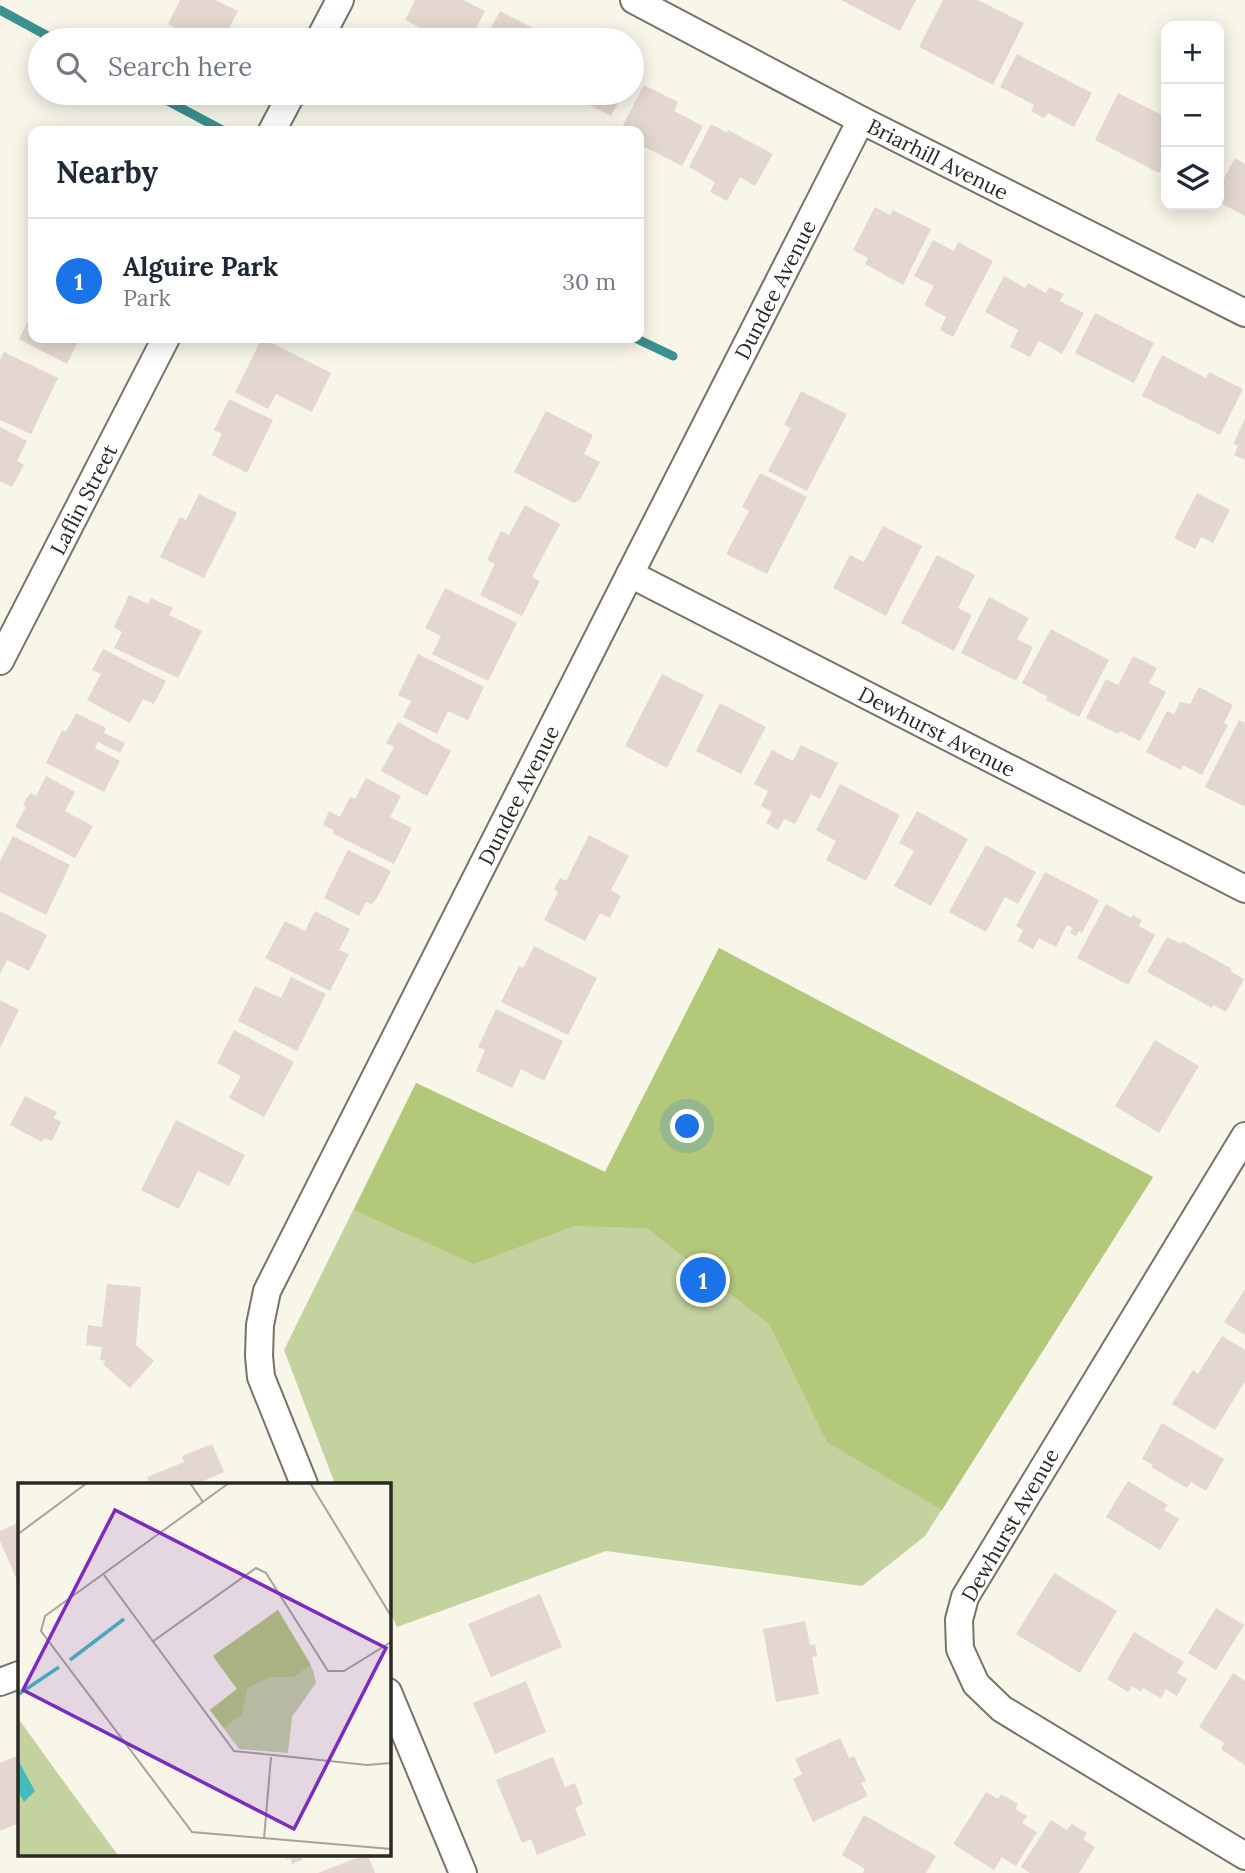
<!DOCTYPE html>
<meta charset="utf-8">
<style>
body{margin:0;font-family:Lora,serif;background:#f6f6f7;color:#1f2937}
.controls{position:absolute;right:21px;top:21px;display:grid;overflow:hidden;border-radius:14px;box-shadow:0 4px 18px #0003}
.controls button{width:63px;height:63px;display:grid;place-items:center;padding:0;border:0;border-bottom:2px solid #e0e1e3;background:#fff;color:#1f2937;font:35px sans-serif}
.you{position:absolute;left:688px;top:1127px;width:24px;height:24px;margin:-18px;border:5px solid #fff;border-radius:50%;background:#1a73e8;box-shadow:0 0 0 10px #1a73e833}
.badge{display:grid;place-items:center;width:46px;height:46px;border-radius:50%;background:#1a73e8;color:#fff;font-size:23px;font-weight:700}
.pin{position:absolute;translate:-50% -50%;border:4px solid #fff;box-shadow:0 2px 7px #0006}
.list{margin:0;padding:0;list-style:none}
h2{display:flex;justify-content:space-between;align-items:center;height:91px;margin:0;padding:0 28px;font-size:30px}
h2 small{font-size:23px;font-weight:400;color:#747a83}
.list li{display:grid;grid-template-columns:46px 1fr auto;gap:21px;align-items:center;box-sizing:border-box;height:126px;padding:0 28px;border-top:2px solid #e0e1e3}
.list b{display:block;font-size:26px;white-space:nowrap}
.list p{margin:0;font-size:23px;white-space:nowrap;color:#747a83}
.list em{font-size:23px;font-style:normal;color:#747a83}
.icon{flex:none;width:38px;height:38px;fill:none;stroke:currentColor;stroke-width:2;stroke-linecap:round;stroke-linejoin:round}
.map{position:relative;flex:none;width:1245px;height:1873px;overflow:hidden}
.search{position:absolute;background:#fff;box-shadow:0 4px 18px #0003;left:28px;top:28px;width:616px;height:77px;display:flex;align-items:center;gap:18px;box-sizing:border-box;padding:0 24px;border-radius:38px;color:#747a83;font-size:26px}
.panel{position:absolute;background:#fff;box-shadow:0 4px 18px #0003;left:28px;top:126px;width:616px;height:217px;border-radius:14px}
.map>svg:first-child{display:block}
.green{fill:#c3d29e}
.forest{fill:#b3c879}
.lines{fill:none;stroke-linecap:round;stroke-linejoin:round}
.stream{stroke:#3b9090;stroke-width:9}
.building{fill:#e4d7d1}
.street-casing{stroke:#767469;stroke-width:30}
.street{stroke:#fff;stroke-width:26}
.labels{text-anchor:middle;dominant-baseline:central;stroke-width:5;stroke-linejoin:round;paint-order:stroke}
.street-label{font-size:21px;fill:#2a2924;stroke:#fff}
.inset-river{fill:none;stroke:#42bcbe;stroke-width:3.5}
.inset-road{fill:none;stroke:#a6a39a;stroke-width:2}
.view{fill:#7b2cbf;fill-opacity:0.15;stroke:#7b2cbf;stroke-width:3.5}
.inset-edge{fill:none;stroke:#2a2924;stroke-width:3.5}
</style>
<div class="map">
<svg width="1245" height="1873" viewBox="0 0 1245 1873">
<rect width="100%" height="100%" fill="#f8f5e9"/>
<path class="green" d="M719,948l434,229 -228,359 -63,50 -256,-35 -209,76 -8,-18 -1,-125h-53l-51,-134 132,-267 189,89z"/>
<path class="forest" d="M719,948l434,229 -211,333 -115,-68 -57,-117 -123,-97 -73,-2 -100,38 -120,-54 62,-127 189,89z"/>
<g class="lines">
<g class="stream">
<path d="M0,10l55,30"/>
<path d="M153,93l71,38"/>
<path d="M635,338l38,18"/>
</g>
</g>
<g class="building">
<path d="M180,0h35l23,11 -15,29h-22l-33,-16z"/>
<path d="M415,0h48l22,11 -15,29h-26l-39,-20z"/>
<path d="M841,0h75l-16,31z"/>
<path d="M943,0h35l46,23 -31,62 -74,-38z"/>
<path d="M500,11l56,29h-72z"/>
<path d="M1017,54l75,39 -18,34 -26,-14 -4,5 -13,-7 3,-6 -34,-18z"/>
<path d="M644,85l34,17 -4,9 29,15 -21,40 -43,-22v-13h-19z"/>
<path d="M566,93h57l-12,23z"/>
<path d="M1118,93l48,24v41l-7,15 -64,-33z"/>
<path d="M711,124l16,9 1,-3 45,24 -18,32 -15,-9 -13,24 -17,-9 5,-10 -26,-15z"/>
<path d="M1235,158l10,6v52l-26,-14v-14z"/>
<path d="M875,207l15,8 3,-5 38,19 -28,56 -38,-21 3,-6 -15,-8z"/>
<path d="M933,240l21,11 4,-9 35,19 -40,76 -13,-7 6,-13 -22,-12 10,-19 -20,-10z"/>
<path d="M1004,276l21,12 3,-5 18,10 3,-6 15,7 -4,7 24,12 -22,41 -23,-13 -9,16 -20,-10 8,-17 -33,-18z"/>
<path d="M33,311v27h47l-13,26 -48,-25z"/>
<path d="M1095,313l59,30 -20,40 -59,-30z"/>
<path d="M262,338l69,35 -19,39 -36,-18 -8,15 -33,-17z"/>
<path d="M4,352l54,26 -27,56 -31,-14v-60z"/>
<path d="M1162,355l44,23 3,-6 34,17 -23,46 -78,-39z"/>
<path d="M801,391l46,23 -40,77 -39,-20 23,-43 -7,-3z"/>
<path d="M229,399l44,21 -26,53 -35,-18 10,-21 -8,-4z"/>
<path d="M546,411l47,24 -9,19 16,8 -20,38 -6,3 -60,-31z"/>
<path d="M1245,419v41l-11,-5 4,-9 -5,-2z"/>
<path d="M0,427l27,14 -10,20 7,4 -12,22 -12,-6z"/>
<path d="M760,473l47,24 -40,77 -41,-20 23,-43 -7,-4z"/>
<path d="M1197,493l33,17 -17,33 -12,-6 -6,12 -21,-11z"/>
<path d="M199,494l38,19 -33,65 -44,-21 20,-40 6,3z"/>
<path d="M525,505l35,19 -28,53 8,4 -18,35 -42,-21 15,-31 -8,-4 14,-29 8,4z"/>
<path d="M883,526l39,20 -36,70 -53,-28 17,-33 14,7z"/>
<path d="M937,555l38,20 -17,33 14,7 -18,36 -53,-28z"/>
<path d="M445,588l72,35 -29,58 -56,-27 9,-18 -16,-8z"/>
<path d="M129,595l19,9 3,-6 22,10 -4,7 33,16 -24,47 -64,-30 8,-16 -8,-5z"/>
<path d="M989,597l40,21 -12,21 16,8 -17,34 -55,-28z"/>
<path d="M1051,629l58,31 -30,57 -33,-17 2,-3 -26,-14z"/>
<path d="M103,649l63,32 -12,23 -11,-5 -13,24 -43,-23 14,-26 -9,-4z"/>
<path d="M418,654l66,33 -16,33 -20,-9 -11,23 -34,-17 8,-16 -13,-6z"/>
<path d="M1133,656l24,12 -8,15 17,9 -26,49 -20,-10 -2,3 -32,-16 20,-39 12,6z"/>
<path d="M662,674l42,21 -37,73 -42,-22z"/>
<path d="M1199,687l34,18 -9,18 4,2 -26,50 -19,-10 -2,5 -35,-18 21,-41 7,3 6,-12 10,2z"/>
<path d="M720,703l46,24 -25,47 -45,-23z"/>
<path d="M76,713l30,15 -2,5 21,10 -5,10 -22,-11 -3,6 25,13 -16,31 -58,-29 16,-33 4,2z"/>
<path d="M1239,720l6,3v84l-40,-20z"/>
<path d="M398,722l53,29 -24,45 -46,-25 13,-24 -8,-4z"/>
<path d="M801,745l37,18 -18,36 -9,-5 -16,30 -11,-5 -6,11 -12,-7 6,-11 -11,-6 7,-15 -14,-7 18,-34 21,11z"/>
<path d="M46,776l29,16 -10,19 28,15 -18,32 -60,-31 11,-20 -3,-1 3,-7 5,-6 5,3z"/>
<path d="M366,778l35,18 -11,21 22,11 -18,36 -62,-31 2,-3 -11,-5 6,-14 11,6 10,-20 5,2z"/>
<path d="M840,784l60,31 -34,66 -40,-21 10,-19 -20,-11z"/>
<path d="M917,811l51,28 -37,67 -37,-20 20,-35 -15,-8z"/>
<path d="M589,835l40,21 -18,34 10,6 -11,22 -10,-5 -15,28 -41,-21 14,-28 -4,-3 6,-11 6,3z"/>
<path d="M13,836l57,29 -24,50 -46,-23v-31z"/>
<path d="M986,845l50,27 -18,32 -13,-7 -19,35 -37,-20z"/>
<path d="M348,850l43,21 -14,27 -5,6 -6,-2 -7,14 -35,-18z"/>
<path d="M1045,872l54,28 -17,33 -3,-2 -3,5 -6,-3 3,-5 -6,-3 -11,22 -17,-9 -6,11 -15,-8 5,-11 -7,-4z"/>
<path d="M1106,904l25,14 2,-3 9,5 -3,6 16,9 -27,50 -51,-27z"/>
<path d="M0,911l47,24 -18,36 -22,-11 -7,14z"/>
<path d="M315,911l35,18 -11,21 10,4 -19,37 -65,-33 20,-37 20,10z"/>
<path d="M1167,937l14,7 1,-3 50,28 -2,2 14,8 -18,33 -13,-7 -1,3 -65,-36z"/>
<path d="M534,946l63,32 -29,57 -67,-33 18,-36 4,2z"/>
<path d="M291,977l35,17 -29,57 -59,-30 17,-35 26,12z"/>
<path d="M0,1000l19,10 -19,38z"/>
<path d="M496,1009l67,32 -19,40 -23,-12 -9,19 -36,-17 9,-21 -7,-3z"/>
<path d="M234,1030l60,32 -30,55 -35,-19 12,-22 -24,-13z"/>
<path d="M1155,1040l44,26 -40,67 -44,-27z"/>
<path d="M25,1096l32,16 -3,6 7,4 -9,19 -8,-3 -2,4 -32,-17z"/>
<path d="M176,1120l69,35 -16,31 -31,-15 -19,38 -38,-19z"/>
<path d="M107,1284l34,3 -5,58 18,16 -24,27 -27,-24 3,-3 -6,-1 2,-13 -16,-2 2,-20 14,2z"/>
<path d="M1245,1289v46l-21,-13z"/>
<path d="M1222,1336l23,14v31l-30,49 -43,-26 21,-34 5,4z"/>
<path d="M1162,1423l62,36 -18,32 -15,-9 -4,6 -36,-21 2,-2 -11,-6z"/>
<path d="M212,1444l12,28 -28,12h-46l-3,-7 37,-15 -2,-6z"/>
<path d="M1128,1481l40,24 -4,5 15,9 -19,31 -54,-33z"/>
<path d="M19,1522v63l-19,-44v-10z"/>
<path d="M1054,1573l63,38 -37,62 -64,-39z"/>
<path d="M540,1594l22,53 -71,30 -23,-53z"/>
<path d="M1216,1608l28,17 -28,45 -28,-17z"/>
<path d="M805,1621l5,24 5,-1 2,12 -5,1 7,37 -43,8 -13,-73z"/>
<path d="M1134,1632l50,30 -7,11 10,6 -10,17 -11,-7 -5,9 -18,-10 -2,4 -9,-6 -4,6 -21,-13z"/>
<path d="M1233,1673l12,8v84l-24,-16 3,-6 -25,-16z"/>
<path d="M526,1681l20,51 -51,22 -22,-51z"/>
<path d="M840,1738l9,20 5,-2 12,25 -5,2 7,13 -55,26 -20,-43 9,-5 -7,-15z"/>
<path d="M19,1755v68l-19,8v-68z"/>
<path d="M553,1757l12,30 10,-4 8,21 -8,4 11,27 -49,20 -6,-16 -9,4 -26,-63z"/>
<path d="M986,1792l12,7 3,-5 17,10 -3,5 12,7 -5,7 15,9 -21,34 -14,-9 -8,13 -41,-26z"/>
<path d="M864,1815l72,41 -10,17h-63l2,-4 -23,-14z"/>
<path d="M1051,1820l16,10 5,-6 15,9 -4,6 12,8 -16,26h-49l-9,-6z"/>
<path d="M284,1854h16l2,6 -10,4 -2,-6 -4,2z"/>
<path d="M367,1854l8,19h-57z"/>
</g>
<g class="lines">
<defs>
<g id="street">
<path id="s1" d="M634,0l227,120 384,193"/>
<path d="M319,40l21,-40"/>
<path d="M272,131l20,-38"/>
<path id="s2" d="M630,574l615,315"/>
<path id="s3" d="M0,661l166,-323"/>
<path d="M1245,1136l-280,461 -6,23 1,29 16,35 26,25 243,147"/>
<path id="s4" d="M304,1484l-43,-107 -2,-21 1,-31 7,-34 363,-717 231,-454"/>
<path d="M0,1682l19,-7"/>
<path d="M388,1692l75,181"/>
</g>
</defs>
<use href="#street" class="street-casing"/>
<use href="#street" class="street"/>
</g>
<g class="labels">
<g class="street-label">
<text stroke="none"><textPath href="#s1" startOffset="343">Briarhill Avenue</textPath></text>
<text stroke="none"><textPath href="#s4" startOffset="1325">Dundee Avenue</textPath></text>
<text stroke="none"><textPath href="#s3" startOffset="182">Laflin Street</textPath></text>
<text stroke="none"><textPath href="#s2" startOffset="345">Dewhurst Avenue</textPath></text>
<text stroke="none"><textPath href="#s4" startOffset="758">Dundee Avenue</textPath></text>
<text transform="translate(1010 1525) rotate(-60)">Dewhurst Avenue</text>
</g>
</g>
<g transform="translate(18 1483)">
<rect width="373" height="373" fill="#f8f5e9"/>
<path d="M260,127l35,60 3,13 -24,34 -4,36 -49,-4 -29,-39 27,-21 -24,-33zM0,235l43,60 57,77h-100z" fill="#c3d29e"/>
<path d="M260,127l33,55 -18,12h-22l-23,10 -7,28 -17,13 -14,-18 27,-21 -24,-33z" fill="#b3c879"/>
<path d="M0,277l17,31 -11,11 -6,-11z" fill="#42bcbe"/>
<path class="inset-river" d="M52,177l54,-41M1,211l40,-27"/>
<path class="inset-road" d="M172,0l13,19M211,0l-184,133 -4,15 151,201 199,17M292,0l81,133M0,51l69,-51M86,92l130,176 133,14 24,-2M134,159l104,-74 10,5 62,98h16l47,-29M246,356l7,-82"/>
<path class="view" d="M97,27l271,138 -92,181 -271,-139z"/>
<rect width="373" height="373" class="inset-edge"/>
</g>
</svg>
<div class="controls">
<button>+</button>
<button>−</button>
<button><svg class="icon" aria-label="layers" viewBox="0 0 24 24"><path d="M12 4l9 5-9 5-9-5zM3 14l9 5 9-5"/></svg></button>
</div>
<div class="you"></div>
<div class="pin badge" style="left:703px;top:1280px">1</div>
<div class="search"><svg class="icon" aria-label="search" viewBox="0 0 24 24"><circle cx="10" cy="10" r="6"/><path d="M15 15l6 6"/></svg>Search here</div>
<section class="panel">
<h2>Nearby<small></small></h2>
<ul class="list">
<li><span class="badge">1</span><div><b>Alguire Park</b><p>Park</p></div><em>30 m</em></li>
</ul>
</section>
</div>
